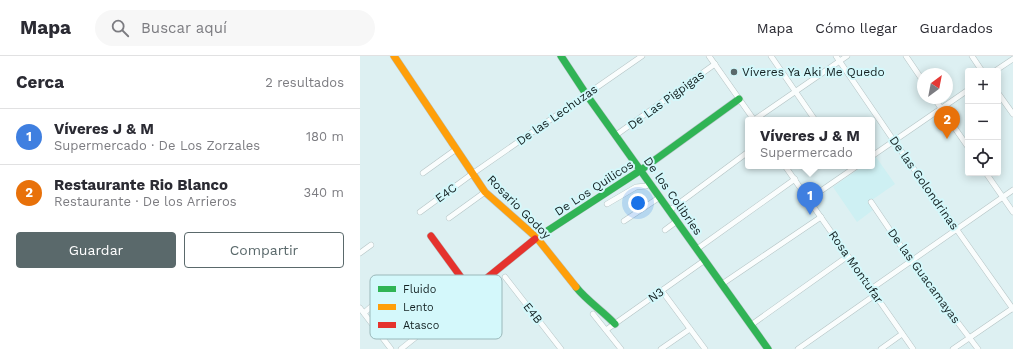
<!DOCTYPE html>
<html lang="es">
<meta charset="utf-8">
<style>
body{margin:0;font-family:"Work Sans",sans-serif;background:#f7f7f7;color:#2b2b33}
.controls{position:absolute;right:12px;top:12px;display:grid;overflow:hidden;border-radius:4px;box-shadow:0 2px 10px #0003}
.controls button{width:36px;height:36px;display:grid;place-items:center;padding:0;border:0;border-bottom:1px solid #e1e1e2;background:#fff;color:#2b2b33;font:20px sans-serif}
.compass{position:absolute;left:557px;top:12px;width:36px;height:36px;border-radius:50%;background:#fff;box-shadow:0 2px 10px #0003;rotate:32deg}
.you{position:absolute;left:278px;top:147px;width:14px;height:14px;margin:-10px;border:3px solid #fff;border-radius:50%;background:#1a73e8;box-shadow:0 0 0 6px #1a73e833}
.badge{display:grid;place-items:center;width:26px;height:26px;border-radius:50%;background:#5a696b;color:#fff;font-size:13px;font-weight:700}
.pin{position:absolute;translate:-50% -33px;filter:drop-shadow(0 1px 2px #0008)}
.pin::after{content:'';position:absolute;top:21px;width:14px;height:12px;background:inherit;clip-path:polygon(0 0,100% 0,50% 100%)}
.popup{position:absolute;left:385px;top:61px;width:130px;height:52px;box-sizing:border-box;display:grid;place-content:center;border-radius:4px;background:#fff;filter:drop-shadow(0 1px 3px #0005);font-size:13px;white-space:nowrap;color:#7c7c81}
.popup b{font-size:15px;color:#2b2b33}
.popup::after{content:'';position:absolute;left:50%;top:100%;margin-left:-8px;border:8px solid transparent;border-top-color:#fff}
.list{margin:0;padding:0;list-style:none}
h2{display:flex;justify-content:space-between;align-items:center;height:52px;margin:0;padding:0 16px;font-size:17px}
h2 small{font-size:13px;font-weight:400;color:#7c7c81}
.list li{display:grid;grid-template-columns:26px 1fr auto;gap:12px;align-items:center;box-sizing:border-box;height:56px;padding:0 16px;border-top:1px solid #e1e1e2}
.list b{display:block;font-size:15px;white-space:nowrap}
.list p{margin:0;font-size:13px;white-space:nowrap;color:#7c7c81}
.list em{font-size:13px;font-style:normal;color:#7c7c81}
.actions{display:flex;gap:8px;padding:12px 16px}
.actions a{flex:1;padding:9px 0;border:1px solid #5a696b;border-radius:4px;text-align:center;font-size:14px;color:#5a696b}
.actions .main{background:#5a696b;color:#fff}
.icon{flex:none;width:22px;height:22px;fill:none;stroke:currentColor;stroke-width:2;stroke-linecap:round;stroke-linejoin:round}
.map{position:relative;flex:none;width:653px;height:293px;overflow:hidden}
header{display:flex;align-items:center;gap:24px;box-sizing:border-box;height:56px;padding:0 20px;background:#fff;border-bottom:1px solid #e1e1e2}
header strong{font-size:19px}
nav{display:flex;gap:22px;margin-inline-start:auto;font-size:14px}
.search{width:280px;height:36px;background:#f7f7f7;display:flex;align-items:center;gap:10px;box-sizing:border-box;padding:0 14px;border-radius:22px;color:#7c7c81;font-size:15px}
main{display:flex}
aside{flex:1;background:#fff}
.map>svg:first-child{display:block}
.built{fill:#cef0f3}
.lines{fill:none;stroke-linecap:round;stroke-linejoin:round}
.street-casing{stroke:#b5c4c5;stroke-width:6}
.fast-casing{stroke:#b5c4c5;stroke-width:8}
.slow-casing{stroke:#b5c4c5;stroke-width:8}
.jam-casing{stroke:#b5c4c5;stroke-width:8}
.street{stroke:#fafdfd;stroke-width:5}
.fast{stroke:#30b455;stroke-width:7}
.slow{stroke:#ff9f0a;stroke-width:7}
.jam{stroke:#e5322d;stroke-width:7}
.poi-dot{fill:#5a696b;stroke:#d4f8fb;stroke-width:1.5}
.labels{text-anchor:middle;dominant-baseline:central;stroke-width:4;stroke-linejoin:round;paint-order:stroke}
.poi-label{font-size:12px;fill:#132122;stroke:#d4f8fb;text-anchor:start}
.street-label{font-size:12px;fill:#132122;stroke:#d4f8fb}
.key{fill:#d4f8fb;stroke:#9ab8ba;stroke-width:1}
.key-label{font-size:11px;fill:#132122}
</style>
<header>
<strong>Mapa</strong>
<div class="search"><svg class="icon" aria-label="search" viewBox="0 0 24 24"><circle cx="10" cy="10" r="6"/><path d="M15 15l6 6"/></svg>Buscar aquí</div>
<nav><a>Mapa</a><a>Cómo llegar</a><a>Guardados</a></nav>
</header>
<main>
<aside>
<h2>Cerca<small>2 resultados</small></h2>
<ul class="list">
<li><span class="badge" style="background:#3f7fe0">1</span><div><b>Víveres J &amp; M</b><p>Supermercado · De Los Zorzales</p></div><em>180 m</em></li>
<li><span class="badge" style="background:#e8710a">2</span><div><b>Restaurante Rio Blanco</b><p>Restaurante · De los Arrieros</p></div><em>340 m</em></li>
</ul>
<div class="actions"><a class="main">Guardar</a><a>Compartir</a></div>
</aside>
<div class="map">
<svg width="653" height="293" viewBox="0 0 653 293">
<rect width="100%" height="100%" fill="#ddf0f2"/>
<path class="built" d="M516,101l19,27 -26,18 4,8 -16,12 -24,-35 30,-21h9v-6z"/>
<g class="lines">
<defs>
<g id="street">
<path d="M349,0l45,64"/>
<path d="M411,0l44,64"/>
<path d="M476,0l58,85 119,168"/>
<path d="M546,0l17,25"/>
<path d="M612,0l10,15"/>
<path d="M635,15l18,-12"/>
<path d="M638,37l15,21"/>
<path d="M574,42l34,49"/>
<path d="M394,64l93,-64"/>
<path d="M256,79l99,-71"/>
<path d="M512,100l96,-66"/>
<path d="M425,110l128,183"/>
<path d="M63,117l32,-23"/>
<path d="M626,117l27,39"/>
<path d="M449,143l48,-33"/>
<path d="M511,146l40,59 67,88"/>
<path d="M247,148l29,-17 10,-1 4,-3"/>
<path d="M310,154l78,-58"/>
<path d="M60,156l52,-38 170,-118"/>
<path d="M89,162l36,-26"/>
<path d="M264,165l36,-24"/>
<path d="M305,174l12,-9"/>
<path d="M337,193l98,-70"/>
<path d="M0,197l11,-8"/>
<path d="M145,221l56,72"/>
<path d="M362,228l99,-67"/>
<path d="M511,233l142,-99"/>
<path d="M302,235l43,58"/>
<path d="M0,252l31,41"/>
<path d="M4,257l16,-14"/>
<path d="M233,258l28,35"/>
<path d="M391,269l97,-69"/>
<path d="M246,274l99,-70"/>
<path d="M41,293l20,-16"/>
<path d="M301,293l29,-20"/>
<path d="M438,293l77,-54"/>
<path d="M521,293l21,-15"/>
<path d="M593,293l60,-41"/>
</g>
<g id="fast">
<path d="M201,0l25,38 182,255"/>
<path d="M175,183l106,-69 98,-71"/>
<path d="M216,231c11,14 27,24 39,37"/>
</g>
<path id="slow" d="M34,0l91,136 52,46 39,49"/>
<path id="jam" d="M71,180l40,55 64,-52"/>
</defs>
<use href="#street" class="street-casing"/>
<use href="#fast" class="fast-casing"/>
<use href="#slow" class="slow-casing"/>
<use href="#jam" class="jam-casing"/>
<use href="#street" class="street"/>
<use href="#fast" class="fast"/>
<use href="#slow" class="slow"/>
<use href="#jam" class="jam"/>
</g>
<circle class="poi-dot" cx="374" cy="16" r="4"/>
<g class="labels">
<g class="poi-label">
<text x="382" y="16">Víveres Ya Aki Me Quedo</text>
</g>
<g class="street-label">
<text transform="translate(306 44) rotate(-36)">De Las Pigpigas</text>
<text transform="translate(197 59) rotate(-35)">De las Lechuzas</text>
<text transform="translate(564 127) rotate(55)">De las Golondrinas</text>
<text transform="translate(234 132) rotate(-33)">De Los Quilicos</text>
<text transform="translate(86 137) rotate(-36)">E4C</text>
<text transform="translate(313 140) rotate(55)">De los Colibries</text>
<text transform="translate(159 151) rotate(45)">Rosario Godoy</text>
<text transform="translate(496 211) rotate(55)">Rosa Montufar</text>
<text transform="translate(564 220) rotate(54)">De las Guacamayas</text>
<text transform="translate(296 239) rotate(-35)">N3</text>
<text transform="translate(173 257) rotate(52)">E4B</text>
</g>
</g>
<rect x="10" y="219" width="132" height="64" rx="6" class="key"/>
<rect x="18" y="230" width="18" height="6" fill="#30b455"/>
<rect x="18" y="248" width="18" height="6" fill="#ff9f0a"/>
<rect x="18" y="266" width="18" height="6" fill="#e5322d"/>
<g class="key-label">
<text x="43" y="237">Fluido</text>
<text x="43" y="255">Lento</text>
<text x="43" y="273">Atasco</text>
</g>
</svg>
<div class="controls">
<button>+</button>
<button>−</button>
<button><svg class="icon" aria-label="locate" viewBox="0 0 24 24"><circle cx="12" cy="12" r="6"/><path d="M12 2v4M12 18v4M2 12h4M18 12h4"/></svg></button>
</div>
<svg class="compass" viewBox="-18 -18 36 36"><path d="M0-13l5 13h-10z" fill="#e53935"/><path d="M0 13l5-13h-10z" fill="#7c7c81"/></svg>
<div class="you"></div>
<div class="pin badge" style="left:450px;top:159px;background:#3f7fe0">1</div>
<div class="popup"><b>Víveres J &amp; M</b>Supermercado</div>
<div class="pin badge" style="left:587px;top:83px;background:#e8710a">2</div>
</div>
</main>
